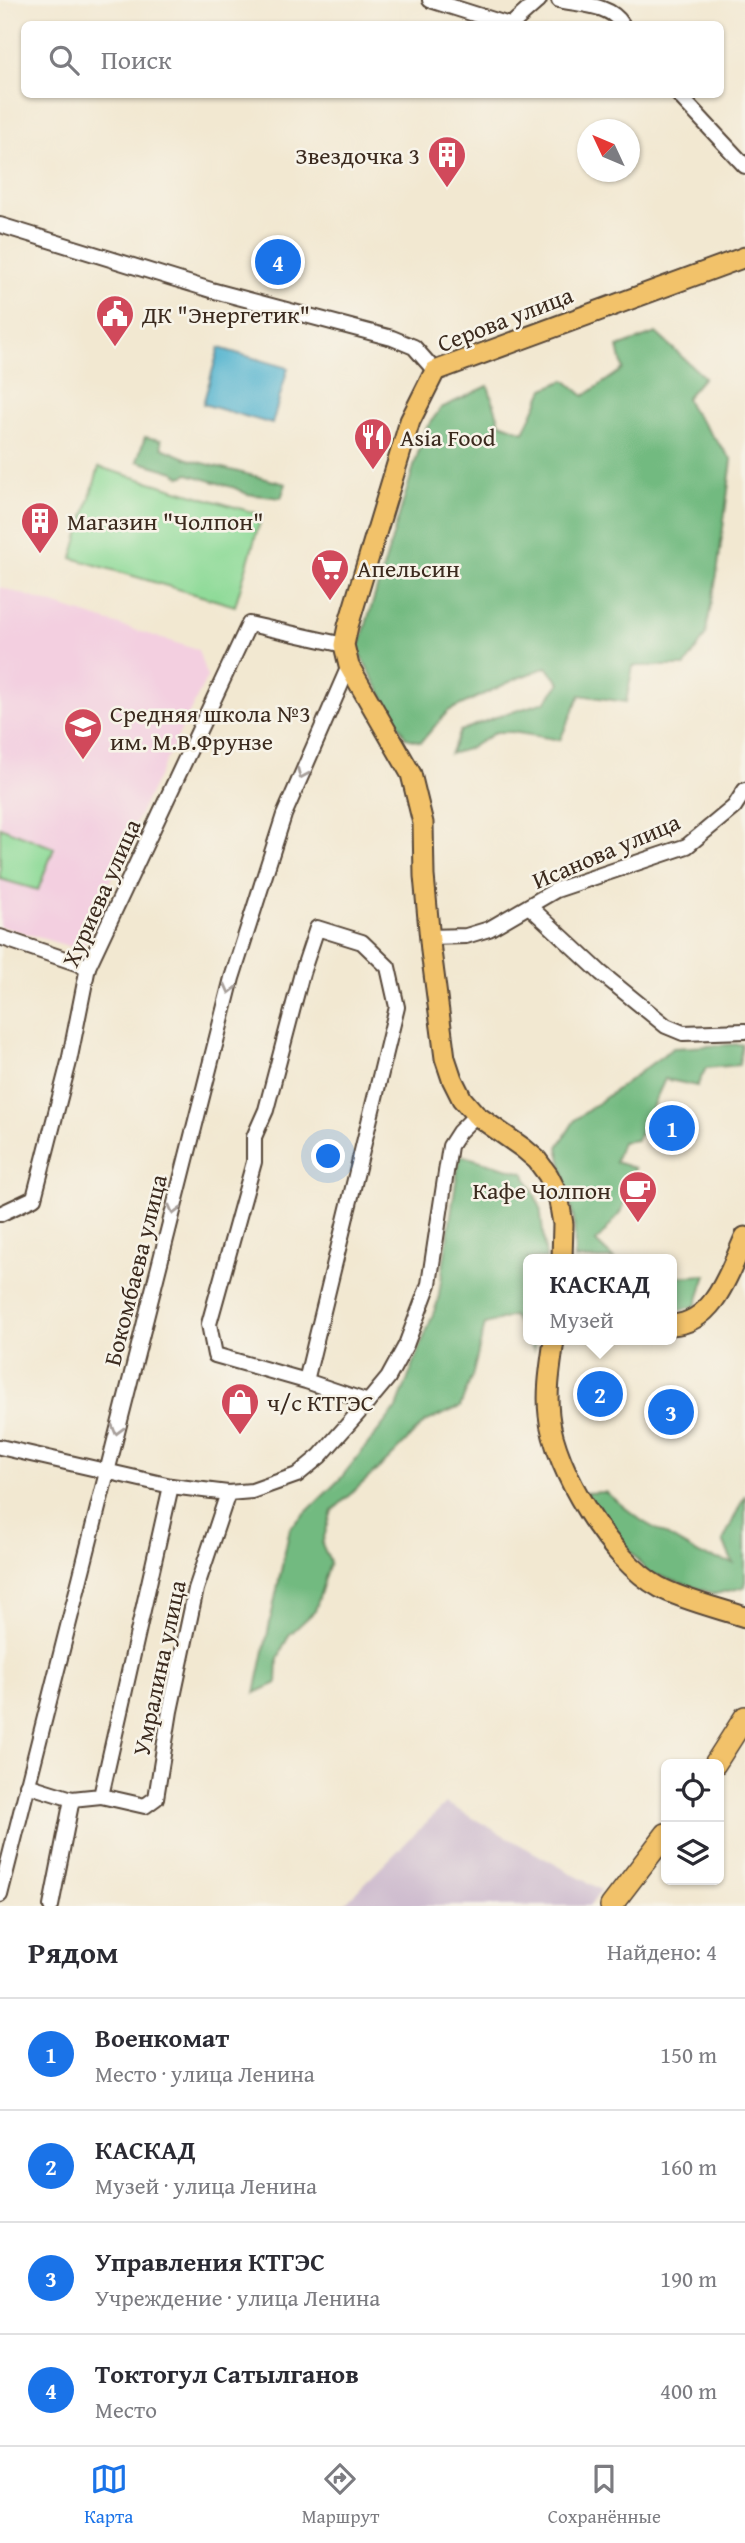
<!DOCTYPE html>
<html lang="ru">
<meta charset="utf-8">
<style>
body{margin:0;font-family:"Gentium Book Plus",serif;background:#f2f2f3;color:#2b2b33}
.controls{position:absolute;right:21px;bottom:21px;display:grid;overflow:hidden;border-radius:10px;box-shadow:0 2px 5px #0004}
.controls button{width:63px;height:63px;display:grid;place-items:center;padding:0;border:0;border-bottom:2px solid #e1e1e2;background:#fff;color:#2b2b33;font:35px sans-serif}
.compass{position:absolute;left:577px;top:119px;width:63px;height:63px;border-radius:50%;background:#fff;box-shadow:0 2px 5px #0004;rotate:314deg}
.you{position:absolute;left:329px;top:1157px;width:24px;height:24px;margin:-18px;border:5px solid #fff;border-radius:50%;background:#1a73e8;box-shadow:0 0 0 10px #1a73e833}
.badge{display:grid;place-items:center;width:46px;height:46px;border-radius:50%;background:#1a73e8;color:#fff;font-size:23px;font-weight:700}
.pin{position:absolute;translate:-50% -50%;border:4px solid #fff;box-shadow:0 2px 7px #0006}
.popup{position:absolute;left:523px;top:1254px;width:154px;height:91px;box-sizing:border-box;display:grid;place-content:center;border-radius:10px;background:#fff;filter:drop-shadow(0 2px 5px #0005);font-size:23px;white-space:nowrap;color:#7c7c81}
.popup b{font-size:26px;color:#2b2b33}
.popup::after{content:'';position:absolute;left:50%;top:100%;margin-left:-14px;border:14px solid transparent;border-top-color:#fff}
.list{margin:0;padding:0;list-style:none}
h2{display:flex;justify-content:space-between;align-items:center;height:91px;margin:0;padding:0 28px;font-size:30px}
h2 small{font-size:23px;font-weight:400;color:#7c7c81}
.list li{display:grid;grid-template-columns:46px 1fr auto;gap:21px;align-items:center;box-sizing:border-box;height:112px;padding:0 28px;border-top:2px solid #e1e1e2}
.list b{display:block;font-size:26px;white-space:nowrap}
.list p{margin:0;font-size:23px;white-space:nowrap;color:#7c7c81}
.list em{font-size:23px;font-style:normal;color:#7c7c81}
.icon{flex:none;width:38px;height:38px;fill:none;stroke:currentColor;stroke-width:2;stroke-linecap:round;stroke-linejoin:round}
.map{position:relative;flex:none;width:745px;height:1906px;overflow:hidden}
.search{position:absolute;background:#fff;box-shadow:0 2px 5px #0004;left:21px;right:21px;top:21px;height:77px;display:flex;align-items:center;gap:18px;box-sizing:border-box;padding:0 24px;border-radius:10px;color:#7c7c81;font-size:26px}
.sheet{height:539px;background:#fff}
nav{display:flex;justify-content:space-around;align-items:center;box-sizing:border-box;height:98px;border-top:2px solid #e1e1e2;background:#fff;font-size:19px;color:#7c7c81}
nav a{display:grid;justify-items:center;gap:4px}
nav .on{color:#1a73e8}
.map>svg:first-child{display:block}
.built{fill:#f3cfe0}
.industrial{fill:#cfbdcf}
.green{fill:#8dda97;stroke:#64825a;stroke-width:2}
.forest{fill:#72ba80;stroke:#56724f;stroke-width:2}
.water{fill:#51b3cf;stroke:#466e76;stroke-width:2}
.lines{fill:none;stroke-linecap:round;stroke-linejoin:round}
.minor-casing{stroke:#564639;stroke-width:18}
.major-casing{stroke:#564639;stroke-width:23}
.highway-casing{stroke:#564639;stroke-width:24}
.minor{stroke:#fff;stroke-width:14}
.major{stroke:#f2c26a;stroke-width:19}
.highway{stroke:#f2c26a;stroke-width:21}
.oneway{stroke:#a79f9a}
.labels{text-anchor:middle;dominant-baseline:central;stroke-width:5;stroke-linejoin:round;paint-order:stroke}
.poi-label{font-size:24px;fill:#3b2a1e;stroke:#f7f3e8;text-anchor:start}
.street-label{font-size:24px;fill:#3b2a1e;stroke:#f7f3e8}
</style>
<div class="map">
<svg width="745" height="1906" viewBox="0 0 745 1906">
<rect width="100%" height="100%" fill="#f7f3e8"/>
<filter id="ink" filterUnits="userSpaceOnUse"><feTurbulence type="fractalNoise" baseFrequency=".0143" numOctaves="2"/><feDisplacementMap in="SourceGraphic" scale="14" xChannelSelector="R" yChannelSelector="G"/><feConvolveMatrix kernelMatrix="1 2 1 2 8 2 1 2 1" color-interpolation-filters="sRGB"/></filter>
<filter id="wash" filterUnits="userSpaceOnUse"><feTurbulence type="fractalNoise" baseFrequency=".00686" numOctaves="4" result="noise"/><feDisplacementMap in="SourceGraphic" scale="28" xChannelSelector="R" yChannelSelector="G"/><feGaussianBlur stdDeviation="1.57" result="paint"/><feColorMatrix in="noise" values="0 0 0 0 0 0 0 0 0 0 0 0 0 0 0 0 0 1.4 0 .05"/><feComposite in="paint" operator="in"/></filter>
<g filter="url(#wash)">
<rect width="100%" height="100%" fill="#f2e8d1"/>
<path class="built" d="M0,587l198,63 9,27 -83,169 -42,104 -82,-24z"/>
<path class="industrial" d="M446,1803l155,87 -11,16h-248z"/>
<g class="green">
<path d="M99,467l163,48 -27,91 -163,-48z"/>
<path d="M0,827l54,21 -16,42 -38,-11z"/>
</g>
<g class="forest">
<path d="M656,333l48,44 -18,21 5,11 41,51 -15,114 -12,62 -20,30h-52l-7,36 -46,-7 -20,45 -48,-8h-16l-26,16 -20,6 10,-23 36,-14 49,-15 15,-19 -13,-16 -29,11 -70,33 -27,31 -15,-4 -48,-87 67,-221 16,-22 47,-22 12,37 24,9 20,-43 21,-9 19,16 39,-27 -5,-22z"/>
<path d="M145,437l16,3 1,8 29,12 95,24 -5,14 -34,-4 -12,-6 -47,-14 -7,3 -7,-5 -37,-11z"/>
<path d="M742,1044l-3,21 -33,3 -9,18 -32,-7 -28,61 -15,2 -7,20 20,6c-6,37 -15,47 -39,74l18,17h-39l-1,-39 -16,-73 17,-27 98,-72z"/>
<path d="M460,1155l64,18 16,33 6,53h-18v81h8l-2,10 -21,-34 -28,8 -12,49 -13,34 -35,15 -36,37 -57,52 -10,33 8,18 -15,49 -26,24 -11,23 -1,25 -22,10 35,-165 50,-49 57,-72 41,-106z"/>
<path d="M706,1275l-10,31 -24,6v-35z"/>
<path d="M605,1492l37,29 59,34 32,8 -10,-22 22,-46v92l-30,7 -68,-22 -63,-79z"/>
</g>
<path class="water" d="M219,348l69,20 -16,56 -69,-20z"/>
</g>
<g filter="url(#ink)">
<g class="lines">
<defs>
<g id="minor">
<path d="M430,0l76,24"/>
<path d="M559,0c21,5 51,4 63,24"/>
<path d="M512,24l27,-24"/>
<path d="M678,94l67,72"/>
<path d="M0,225l211,65 181,48 22,9 21,24"/>
<path d="M530,907l71,66 65,53 17,7 62,-2"/>
<path d="M0,937l88,30"/>
<path d="M429,937l37,-1 23,-7 67,-39 131,-44 47,-39 11,-17"/>
<path d="M0,1214l34,-16 35,-136 19,-95 161,-343 95,21"/>
<path d="M306,1381l91,-374 -9,-40 -26,-25 -45,-14 -15,45 -36,137 -12,27v25l-45,162 6,31 91,26 62,21"/>
<path d="M0,1447l171,39 57,7 24,-2 45,-16 23,-19 48,-54 20,-24 18,-33 23,-61 21,-138 9,-14 17,-17"/>
<path d="M27,1785l45,14 29,-3 70,-310"/>
<path d="M101,1796l44,10 11,-8 14,-87 26,-122 32,-96"/>
<path d="M0,1895l232,-917 52,-163 65,-149"/>
<path d="M51,1906l21,-107"/>
</g>
<g id="major">
<path d="M562,1259l1,-35 -5,-29 -10,-20 -11,-15 -14,-12 -47,-33 -14,-16 -10,-20 -7,-21 -14,-107 -7,-75 -1,-53 -12,-49 -62,-108 -5,-21 4,-19 62,-205 25,-50 310,-114"/>
<path d="M672,1325c43,-2 58,-55 73,-88"/>
<path d="M554,1340c-3,24 -8,50 -5,75 5,54 62,146 110,172 21,12 62,22 86,30"/>
</g>
<g id="highway">
<path d="M715,1764l30,-47"/>
<path d="M611,1906l55,-72"/>
</g>
</defs>
<use href="#minor" class="minor-casing"/>
<use href="#major" class="major-casing"/>
<use href="#highway" class="highway-casing"/>
<use href="#minor" class="minor"/>
<use href="#major" class="major"/>
<use href="#highway" class="highway"/>
</g>
<defs><path id="oneway-chevron" d="M-2-3.5L2.5 0L-2 3.5" fill="none" stroke-width="1.6" stroke-linecap="round" stroke-linejoin="round" transform="scale(1.75)"/></defs>
<g class="oneway">
<use href="#oneway-chevron" transform="translate(302 774) rotate(114)"/>
<use href="#oneway-chevron" transform="translate(230 989) rotate(104)"/>
<use href="#oneway-chevron" transform="translate(174 1210) rotate(105)"/>
<use href="#oneway-chevron" transform="translate(117 1430) rotate(105)"/>
</g>
</g>
<defs>
<symbol id="building-pin" viewBox="-11 -11 22 30"><path d="M0 17L-7.5 6A9.5 9.5 0 1 1 7.5 6Z" fill="#d1495b" stroke="#f7f3e8"/><path d="M-4-6H4V6H1V3H-1V6H-4ZM-2.5-4.3h1.7v1.8h-1.7ZM.8-4.3h1.7v1.8H.8ZM-2.5-1h1.7V.8h-1.7ZM.8-1h1.7V.8H.8Z" fill="#fff"/></symbol>
<symbol id="civic-pin" viewBox="-11 -11 22 30"><path d="M0 17L-7.5 6A9.5 9.5 0 1 1 7.5 6Z" fill="#d1495b" stroke="#f7f3e8"/><path d="M-.6-6.5H3V-4.5H.6V-3L4-1V1h2V6H-6V1h2V-1L-.6-3ZM-1.2 2.5V6h2.4V2.5Z" fill="#fff"/></symbol>
<symbol id="restaurant-pin" viewBox="-11 -11 22 30"><path d="M0 17L-7.5 6A9.5 9.5 0 1 1 7.5 6Z" fill="#d1495b" stroke="#f7f3e8"/><path d="M-5-6h1v4h1v-4h1v4h1v-4h1v5L-1.5 .5V6h-2V.5L-5-1ZM5-6V6H3V1.5H1.5Q1.5-4 5-6Z" fill="#fff"/></symbol>
<symbol id="supermarket-pin" viewBox="-11 -11 22 30"><path d="M0 17L-7.5 6A9.5 9.5 0 1 1 7.5 6Z" fill="#d1495b" stroke="#f7f3e8"/><path d="M-6-5.5h2.5l.6 2H6L4.5 2H-2.5L-4.4-4H-6ZM-1.5 3.2a1.3 1.3 0 1 0 .1 0ZM3 3.2a1.3 1.3 0 1 0 .1 0Z" fill="#fff"/></symbol>
<symbol id="school-pin" viewBox="-11 -11 22 30"><path d="M0 17L-7.5 6A9.5 9.5 0 1 1 7.5 6Z" fill="#d1495b" stroke="#f7f3e8"/><path d="M0-5L7-2L0 1L-7-2ZM-4 1L0 2.5L4 1V4Q0 6-4 4Z" fill="#fff"/></symbol>
<symbol id="cafe-pin" viewBox="-11 -11 22 30"><path d="M0 17L-7.5 6A9.5 9.5 0 1 1 7.5 6Z" fill="#d1495b" stroke="#f7f3e8"/><path d="M-5.5-4.5H6V0H3Q3 3.5 0 3.5H-2.5Q-5.5 3.5-5.5 0ZM3-3.2v2h1.7v-2ZM-6 4.5H4V6H-6Z" fill="#fff"/></symbol>
<symbol id="shop-pin" viewBox="-11 -11 22 30"><path d="M0 17L-7.5 6A9.5 9.5 0 1 1 7.5 6Z" fill="#d1495b" stroke="#f7f3e8"/><path d="M-5-2.5h2.3a2.7 3.5 0 0 1 5.4 0H5L5.5 6h-11ZM-1.5-2.5h3a1.5 2.3 0 0 0-3 0Z" fill="#fff"/></symbol>
</defs>
<g fill-rule="evenodd">
<use href="#building-pin" x="425" y="133" width="44" height="60"/>
<use href="#civic-pin" x="93" y="292" width="44" height="60"/>
<use href="#restaurant-pin" x="351" y="415" width="44" height="60"/>
<use href="#building-pin" x="18" y="499" width="44" height="60"/>
<use href="#supermarket-pin" x="308" y="546" width="44" height="60"/>
<use href="#school-pin" x="61" y="705" width="44" height="60"/>
<use href="#cafe-pin" x="616" y="1168" width="44" height="60"/>
<use href="#shop-pin" x="218" y="1380" width="44" height="60"/>
</g>
<g class="labels">
<g class="poi-label">
<text x="420" y="155" text-anchor="end">Звездочка 3</text>
<text x="142" y="314">ДК "Энергетик"</text>
<text x="400" y="437">Asia Food</text>
<text x="67" y="521">Магазин "Чолпон"</text>
<text x="357" y="568">Апельсин</text>
<text x="110" y="713">Средняя школа №3<tspan x="110" dy="28">им. М.В.Фрунзе</tspan></text>
<text x="611" y="1190" text-anchor="end">Кафе Чолпон</text>
<text x="267" y="1402">ч/с КТГЭС</text>
</g>
<g class="street-label">
<text transform="translate(505 319) rotate(-21)">Серова улица</text>
<text transform="translate(606 851) rotate(-23)">Исанова улица</text>
<text transform="translate(101 893) rotate(-66)">Хуриева улица</text>
<text transform="translate(135 1270) rotate(-76)">Бокомбаева улица</text>
<text transform="translate(159 1668) rotate(-78)">Умралина улица</text>
</g>
</g>
</svg>
<div class="controls">
<button><svg class="icon" aria-label="locate" viewBox="0 0 24 24"><circle cx="12" cy="12" r="6"/><path d="M12 2v4M12 18v4M2 12h4M18 12h4"/></svg></button>
<button><svg class="icon" aria-label="layers" viewBox="0 0 24 24"><path d="M12 4l9 5-9 5-9-5zM3 14l9 5 9-5"/></svg></button>
</div>
<svg class="compass" viewBox="-18 -18 36 36"><path d="M0-13l5 13h-10z" fill="#e53935"/><path d="M0 13l5-13h-10z" fill="#7c7c81"/></svg>
<div class="you"></div>
<div class="pin badge" style="left:672px;top:1128px">1</div>
<div class="pin badge" style="left:600px;top:1394px">2</div>
<div class="popup"><b>КАСКАД</b>Музей</div>
<div class="pin badge" style="left:671px;top:1412px">3</div>
<div class="pin badge" style="left:278px;top:262px">4</div>
<div class="search"><svg class="icon" aria-label="search" viewBox="0 0 24 24"><circle cx="10" cy="10" r="6"/><path d="M15 15l6 6"/></svg>Поиск</div>
</div>
<section class="sheet">
<h2>Рядом<small>Найдено: 4</small></h2>
<ul class="list">
<li><span class="badge">1</span><div><b>Военкомат</b><p>Место · улица Ленина</p></div><em>150 m</em></li>
<li><span class="badge">2</span><div><b>КАСКАД</b><p>Музей · улица Ленина</p></div><em>160 m</em></li>
<li><span class="badge">3</span><div><b>Управления КТГЭС</b><p>Учреждение · улица Ленина</p></div><em>190 m</em></li>
<li><span class="badge">4</span><div><b>Токтогул Сатылганов</b><p>Место</p></div><em>400 m</em></li>
</ul>
</section>
<nav>
<a class="on"><svg class="icon" aria-label="map" viewBox="0 0 24 24"><path d="M3 6l6-2 6 2 6-2v14l-6 2-6-2-6 2zM9 4v14M15 6v14"/></svg>Карта</a>
<a><svg class="icon" aria-label="directions" viewBox="0 0 24 24"><path d="M12 3l9 9-9 9-9-9zM9 14v-3h6M13 9l2 2-2 2"/></svg>Маршрут</a>
<a><svg class="icon" aria-label="saved" viewBox="0 0 24 24"><path d="M7 4h10v16l-5-4-5 4z"/></svg>Сохранённые</a>
</nav>
